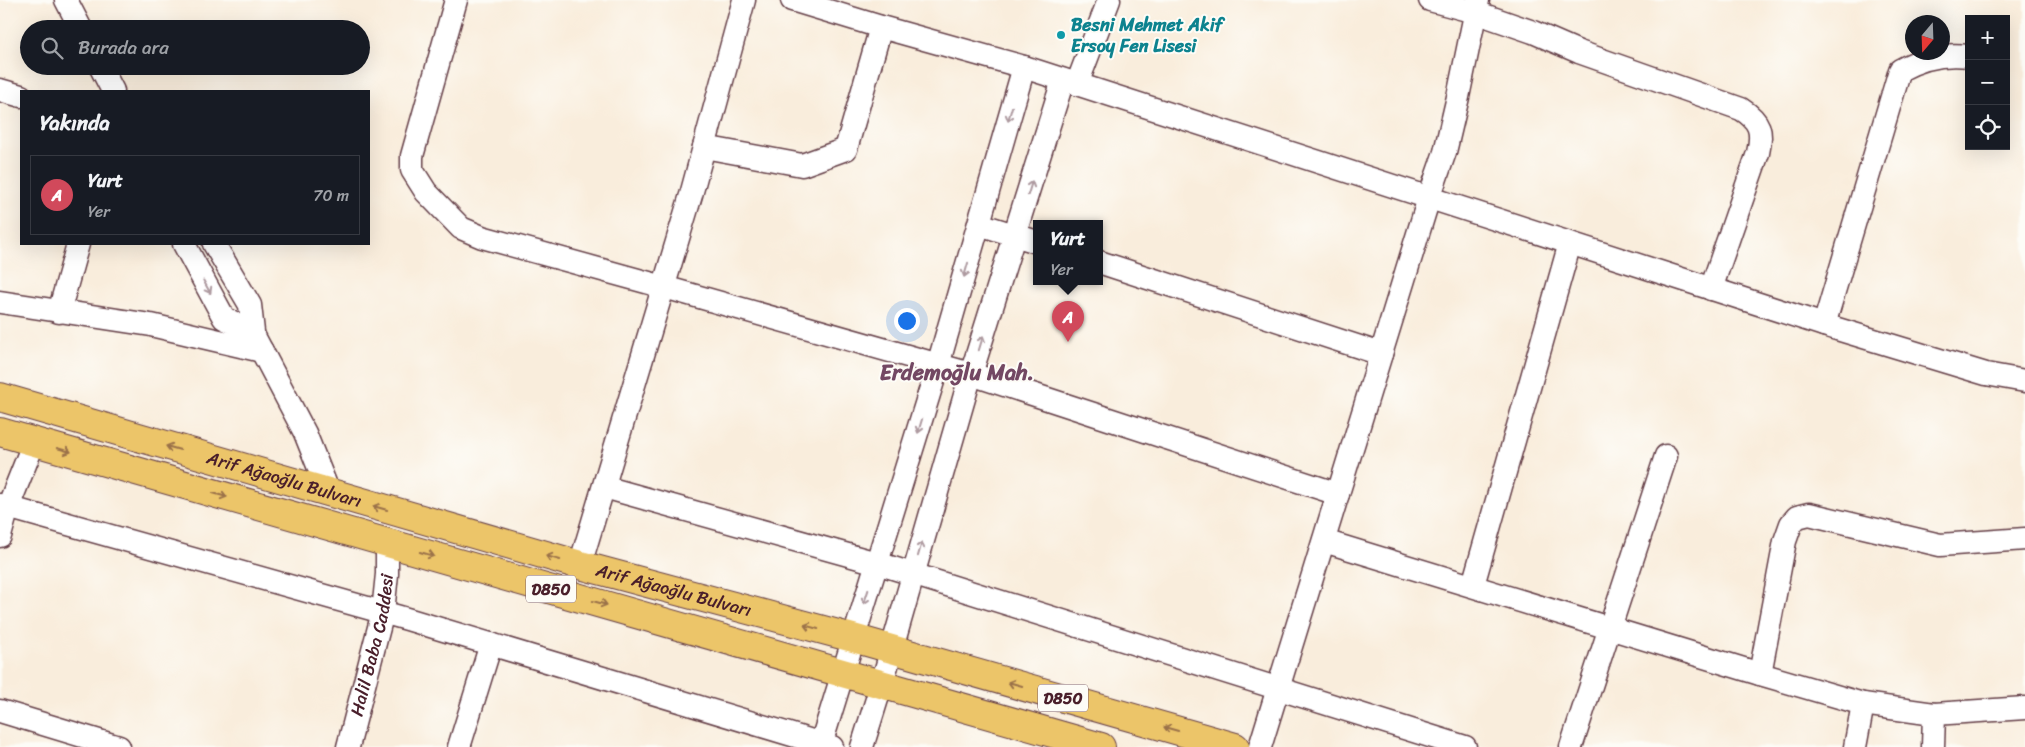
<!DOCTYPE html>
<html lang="tr">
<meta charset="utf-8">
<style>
body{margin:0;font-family:Sriracha,sans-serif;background:#20242c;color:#f1f3f6}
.controls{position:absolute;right:15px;top:15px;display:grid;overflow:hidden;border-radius:0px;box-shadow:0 5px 20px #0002}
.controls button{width:45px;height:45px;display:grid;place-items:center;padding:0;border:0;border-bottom:1px solid #363941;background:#171b24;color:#f1f3f6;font:25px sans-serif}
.compass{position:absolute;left:1905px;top:15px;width:45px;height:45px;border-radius:50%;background:#171b24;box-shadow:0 5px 20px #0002;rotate:199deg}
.you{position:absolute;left:906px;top:320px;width:18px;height:18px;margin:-12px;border:4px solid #fff;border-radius:50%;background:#1a73e8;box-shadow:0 0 0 8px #1a73e833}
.badge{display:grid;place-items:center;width:32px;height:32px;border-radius:50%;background:#d1495b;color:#fff;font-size:16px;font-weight:700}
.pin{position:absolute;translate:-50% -41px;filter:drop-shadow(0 1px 2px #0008)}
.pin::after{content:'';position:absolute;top:26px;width:18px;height:15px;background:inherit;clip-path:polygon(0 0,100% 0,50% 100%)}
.popup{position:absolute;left:1033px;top:220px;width:70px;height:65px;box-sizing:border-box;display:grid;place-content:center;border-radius:0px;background:#171b24;filter:drop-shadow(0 1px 4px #0005);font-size:16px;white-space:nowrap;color:#9ea1a6}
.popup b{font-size:19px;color:#f1f3f6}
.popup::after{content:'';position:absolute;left:50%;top:100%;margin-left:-10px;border:10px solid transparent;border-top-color:#171b24}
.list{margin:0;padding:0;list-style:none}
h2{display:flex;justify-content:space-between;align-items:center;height:65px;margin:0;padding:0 20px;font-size:21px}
h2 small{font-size:16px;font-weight:400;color:#9ea1a6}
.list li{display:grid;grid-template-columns:32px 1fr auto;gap:15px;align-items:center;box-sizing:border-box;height:80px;margin:0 10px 10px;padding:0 10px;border:1px solid #363941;border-radius:0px}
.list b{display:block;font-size:19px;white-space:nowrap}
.list p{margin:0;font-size:16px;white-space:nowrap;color:#9ea1a6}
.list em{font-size:16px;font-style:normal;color:#9ea1a6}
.icon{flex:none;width:28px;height:28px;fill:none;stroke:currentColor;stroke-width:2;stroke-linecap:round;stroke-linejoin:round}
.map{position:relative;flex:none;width:2025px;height:747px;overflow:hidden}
.search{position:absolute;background:#171b24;box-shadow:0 5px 20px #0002;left:20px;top:20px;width:350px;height:55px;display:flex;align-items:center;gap:12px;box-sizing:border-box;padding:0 18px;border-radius:28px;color:#9ea1a6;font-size:19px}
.panel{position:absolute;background:#171b24;box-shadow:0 5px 20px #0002;left:20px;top:90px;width:350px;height:155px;border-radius:0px}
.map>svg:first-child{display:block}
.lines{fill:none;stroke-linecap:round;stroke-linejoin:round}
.minor-casing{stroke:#643e46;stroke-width:25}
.highway-casing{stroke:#643e46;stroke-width:30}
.minor{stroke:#fff;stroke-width:22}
.highway{stroke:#ecc569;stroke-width:28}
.oneway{stroke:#ae9aa0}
.oneway2{stroke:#9b724a}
.culture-dot{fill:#0f9aa8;stroke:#fdfcf7;stroke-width:2}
.labels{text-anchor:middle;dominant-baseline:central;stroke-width:4;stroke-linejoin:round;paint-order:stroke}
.shield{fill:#fdfcf7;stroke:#806168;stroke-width:1}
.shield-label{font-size:16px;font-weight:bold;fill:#4a1f2b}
.culture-label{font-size:18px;font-weight:bold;fill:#0d838f;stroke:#fdfcf7;text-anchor:start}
.street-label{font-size:18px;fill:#4a1f2b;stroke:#fdfcf7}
.district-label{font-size:22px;font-weight:bold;fill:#734863;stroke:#fdfcf7}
</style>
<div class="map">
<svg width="2025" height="747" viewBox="0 0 2025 747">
<rect width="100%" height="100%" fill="#fdfcf7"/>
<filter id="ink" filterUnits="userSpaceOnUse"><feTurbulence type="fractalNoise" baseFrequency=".02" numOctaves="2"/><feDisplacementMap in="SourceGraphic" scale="10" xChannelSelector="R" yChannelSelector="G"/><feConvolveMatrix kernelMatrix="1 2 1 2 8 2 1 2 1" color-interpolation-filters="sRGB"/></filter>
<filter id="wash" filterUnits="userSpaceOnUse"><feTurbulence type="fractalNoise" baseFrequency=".0096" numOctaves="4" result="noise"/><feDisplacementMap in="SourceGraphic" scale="20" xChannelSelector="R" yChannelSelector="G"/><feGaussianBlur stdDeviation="1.12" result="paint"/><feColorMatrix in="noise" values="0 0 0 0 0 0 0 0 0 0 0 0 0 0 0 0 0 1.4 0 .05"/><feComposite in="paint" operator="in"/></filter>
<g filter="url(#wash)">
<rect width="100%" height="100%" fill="#f9eddc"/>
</g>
<g filter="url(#ink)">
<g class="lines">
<defs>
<g id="minor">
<path d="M66,0l15,29"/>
<path d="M456,0l-44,156v14l14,22 35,36 21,9 182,50 307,87 367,120"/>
<path d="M792,0l89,27 143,40 800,258 162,49 39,7"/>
<path d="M1430,0l45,12 58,20 46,20 162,57c19,12 22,22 17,44l-47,136"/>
<path d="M100,66l13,25"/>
<path d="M1077,84l32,-84"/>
<path d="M0,90l21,6"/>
<path d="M704,147l98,18 44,-16 35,-122"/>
<path d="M979,224l58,18"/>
<path d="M184,244l40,74 29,14 -3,-27 -36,-61"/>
<path d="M1099,262l282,92"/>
<path d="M0,302l151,23 111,26"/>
<path d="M59,312l19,-68"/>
<path d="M1824,325l76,-255c21,-12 44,-17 69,-14"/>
<path d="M255,338l50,95 24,60"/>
<path d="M604,487l273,76 588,184"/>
<path d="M0,505l407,114 425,128"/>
<path d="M0,536l8,-29 26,-65"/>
<path d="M1324,541l436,133 103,30 71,10 91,-6"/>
<path d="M580,565l111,-370 53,-195"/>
<path d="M1473,585l97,-342"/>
<path d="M1760,674l25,-133 6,-17 6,-7 12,-3 131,31 85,-6"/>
<path d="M0,711l119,36"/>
<path d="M821,744l117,-379 86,-298"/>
<path id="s1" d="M348,747l35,-135 4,-38v-31"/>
<path d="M459,747l32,-103"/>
<path d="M862,747l20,-64 89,-309 92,-294"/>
<path d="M1260,747l169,-549 16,-46 13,-55 20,-97"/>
<path d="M1571,747l95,-291"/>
<path d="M1855,747l8,-43"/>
<path d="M1933,747l1,-33"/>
</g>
<g id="highway">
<path id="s2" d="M0,397l580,168 273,73 382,109"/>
<path d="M0,432l1101,315"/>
</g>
</defs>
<use href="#minor" class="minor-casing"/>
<use href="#highway" class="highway-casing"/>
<use href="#minor" class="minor"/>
<use href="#highway" class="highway"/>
</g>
<defs><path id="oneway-shaft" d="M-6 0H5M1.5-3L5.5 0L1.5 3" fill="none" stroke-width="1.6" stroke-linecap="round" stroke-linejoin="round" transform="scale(1.25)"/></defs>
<g class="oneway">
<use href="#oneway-shaft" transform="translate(1010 114) rotate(106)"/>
<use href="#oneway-shaft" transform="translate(1030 188) rotate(-73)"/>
<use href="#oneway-shaft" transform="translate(966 270) rotate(106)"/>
<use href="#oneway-shaft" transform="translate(207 287) rotate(61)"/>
<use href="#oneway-shaft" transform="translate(981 343) rotate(-73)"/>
<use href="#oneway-shaft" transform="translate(920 426) rotate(107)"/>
<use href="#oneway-shaft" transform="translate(920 549) rotate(-74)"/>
<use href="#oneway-shaft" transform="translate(866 597) rotate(108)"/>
</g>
<g class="oneway2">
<use href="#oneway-shaft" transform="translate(173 448) rotate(-164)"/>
<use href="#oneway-shaft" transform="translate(64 450) rotate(16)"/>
<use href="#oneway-shaft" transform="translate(220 495) rotate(16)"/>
<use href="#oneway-shaft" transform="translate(380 508) rotate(-164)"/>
<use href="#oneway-shaft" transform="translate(427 554) rotate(16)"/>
<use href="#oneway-shaft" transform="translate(553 558) rotate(-164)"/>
<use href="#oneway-shaft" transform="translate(600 603) rotate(16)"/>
<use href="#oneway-shaft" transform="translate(811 627) rotate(-165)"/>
<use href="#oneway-shaft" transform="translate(1015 684) rotate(-164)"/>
<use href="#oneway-shaft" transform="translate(1171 729) rotate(-164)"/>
</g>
</g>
<circle class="culture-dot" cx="1061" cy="35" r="5"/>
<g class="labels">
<g class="shield">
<rect x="526" y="575.5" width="50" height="27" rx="4"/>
<rect x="1038" y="684.5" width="50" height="27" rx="4"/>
</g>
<g class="shield-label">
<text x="551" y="589">D850</text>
<text x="1063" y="698">D850</text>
</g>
<g class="culture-label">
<text x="1071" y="25">Besni Mehmet Akif<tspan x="1071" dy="21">Ersoy Fen Lisesi</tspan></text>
</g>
<g class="street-label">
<text stroke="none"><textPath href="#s2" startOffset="296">Arif Ağaoğlu Bulvarı</textPath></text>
<text stroke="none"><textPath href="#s2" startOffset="701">Arif Ağaoğlu Bulvarı</textPath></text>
<text stroke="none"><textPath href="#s1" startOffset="105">Halil Baba Caddesi</textPath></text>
</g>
<g class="district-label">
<text x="957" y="372">Erdemoğlu Mah.</text>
</g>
</g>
</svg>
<div class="controls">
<button>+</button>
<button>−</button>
<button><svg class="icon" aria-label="locate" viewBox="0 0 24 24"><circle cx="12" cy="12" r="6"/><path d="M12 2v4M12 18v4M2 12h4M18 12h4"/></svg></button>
</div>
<svg class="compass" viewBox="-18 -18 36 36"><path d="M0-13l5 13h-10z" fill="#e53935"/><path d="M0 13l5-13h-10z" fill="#9ea1a6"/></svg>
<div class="you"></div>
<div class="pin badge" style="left:1068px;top:342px">A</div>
<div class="popup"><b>Yurt</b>Yer</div>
<div class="search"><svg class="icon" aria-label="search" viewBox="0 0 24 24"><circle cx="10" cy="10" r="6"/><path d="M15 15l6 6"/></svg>Burada ara</div>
<section class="panel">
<h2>Yakında<small></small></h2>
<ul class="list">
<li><span class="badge">A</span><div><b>Yurt</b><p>Yer</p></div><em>70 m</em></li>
</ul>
</section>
</div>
